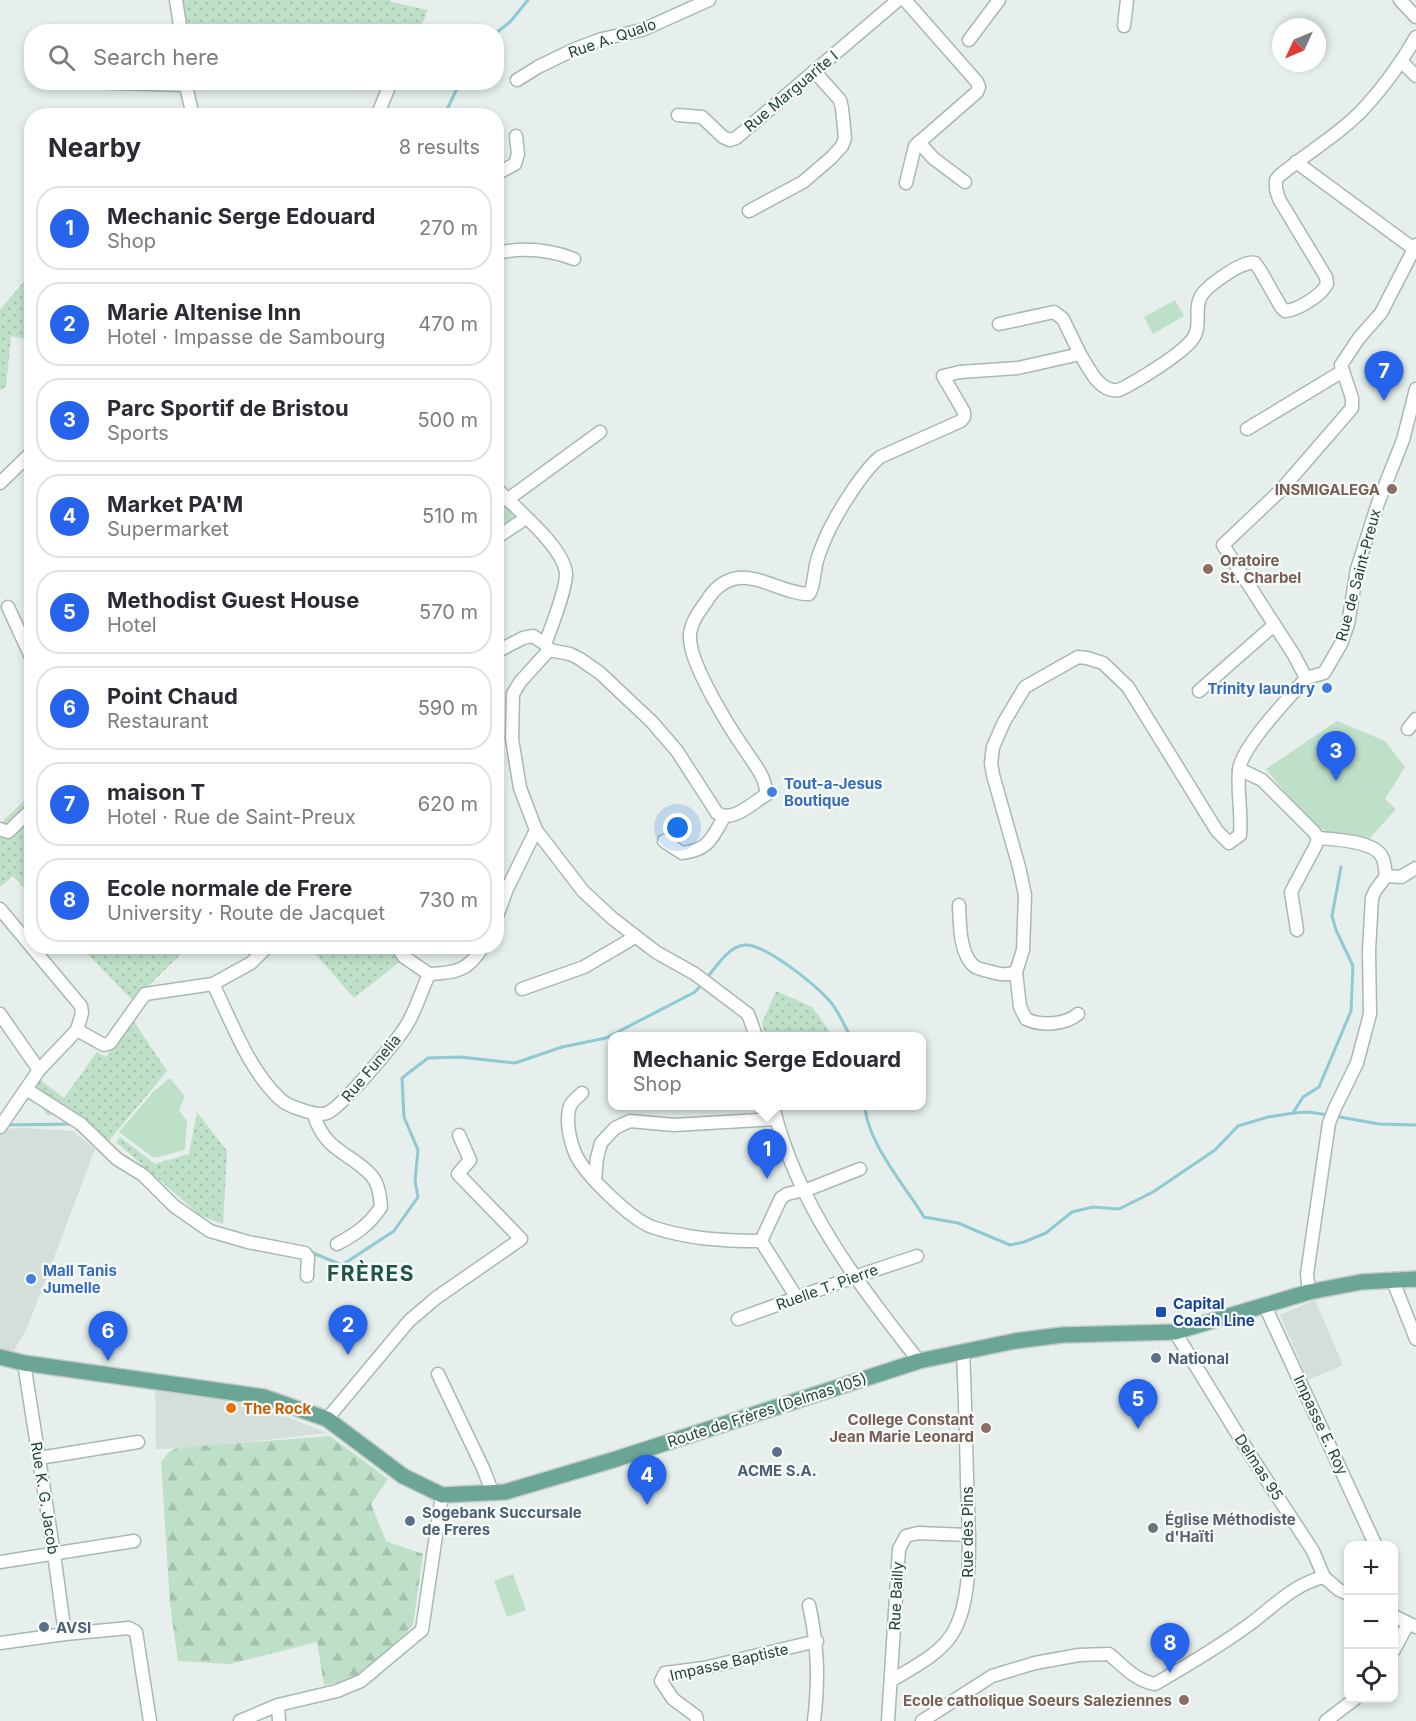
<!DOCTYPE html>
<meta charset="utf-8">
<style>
body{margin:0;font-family:Inter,sans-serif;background:#f7f7f7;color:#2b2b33}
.controls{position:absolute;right:18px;bottom:18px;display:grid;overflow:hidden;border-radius:12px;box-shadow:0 3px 9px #0003}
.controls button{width:54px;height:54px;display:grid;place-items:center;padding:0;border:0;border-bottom:2px solid #e1e1e2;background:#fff;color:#2b2b33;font:30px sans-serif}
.compass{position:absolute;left:1272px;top:18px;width:54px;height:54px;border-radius:50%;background:#fff;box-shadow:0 3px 9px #0003;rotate:226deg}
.you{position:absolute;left:678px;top:828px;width:21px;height:21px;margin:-15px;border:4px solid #fff;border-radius:50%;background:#1a73e8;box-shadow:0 0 0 9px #1a73e833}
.badge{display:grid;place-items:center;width:39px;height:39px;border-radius:50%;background:#2563eb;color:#fff;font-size:20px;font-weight:700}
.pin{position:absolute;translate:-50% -50px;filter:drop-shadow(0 2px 3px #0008)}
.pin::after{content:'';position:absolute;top:32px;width:21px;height:18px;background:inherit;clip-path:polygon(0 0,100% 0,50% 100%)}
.popup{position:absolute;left:608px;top:1032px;width:318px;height:78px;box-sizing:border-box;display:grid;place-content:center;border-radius:12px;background:#fff;filter:drop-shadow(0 2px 4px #0005);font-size:20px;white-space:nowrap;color:#7c7c81}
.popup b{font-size:22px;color:#2b2b33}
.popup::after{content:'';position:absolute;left:50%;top:100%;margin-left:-12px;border:12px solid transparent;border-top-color:#fff}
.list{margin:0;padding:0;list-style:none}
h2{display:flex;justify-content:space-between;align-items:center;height:78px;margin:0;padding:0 24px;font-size:26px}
h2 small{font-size:20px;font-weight:400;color:#7c7c81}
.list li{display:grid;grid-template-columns:39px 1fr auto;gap:18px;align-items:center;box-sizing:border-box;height:84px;margin:0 12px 12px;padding:0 12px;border:2px solid #e1e1e2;border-radius:24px}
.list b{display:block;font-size:22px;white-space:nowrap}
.list p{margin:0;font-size:20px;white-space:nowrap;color:#7c7c81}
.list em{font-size:20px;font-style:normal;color:#7c7c81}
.icon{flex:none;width:33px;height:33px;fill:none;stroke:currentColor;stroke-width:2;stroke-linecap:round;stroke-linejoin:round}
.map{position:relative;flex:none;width:1416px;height:1721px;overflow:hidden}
.search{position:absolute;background:#fff;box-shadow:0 3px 9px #0003;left:24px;top:24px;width:480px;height:66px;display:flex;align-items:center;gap:15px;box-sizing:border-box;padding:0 21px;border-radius:24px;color:#7c7c81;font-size:22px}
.panel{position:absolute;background:#fff;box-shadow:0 3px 9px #0003;left:24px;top:108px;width:480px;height:846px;border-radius:24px}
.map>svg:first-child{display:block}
.built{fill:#d4dfda}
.grass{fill:url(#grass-dots)}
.forest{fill:url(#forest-firs)}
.garden{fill:#bfe0c8}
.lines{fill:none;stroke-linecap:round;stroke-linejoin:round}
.stream{stroke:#8ec9d4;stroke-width:3}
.minor-casing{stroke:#a8b8b2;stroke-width:15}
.major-casing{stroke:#c2cac8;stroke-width:18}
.minor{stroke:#fff;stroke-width:12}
.major{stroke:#6aa596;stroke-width:15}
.education-dot{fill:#8d6e63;stroke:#f7fbf9;stroke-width:2}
.shop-dot{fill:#3f7fe0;stroke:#f7fbf9;stroke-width:2}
.transit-dot{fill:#1a4fb4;stroke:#f7fbf9;stroke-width:2}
.service-dot{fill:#5c6f8a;stroke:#f7fbf9;stroke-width:2}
.food-dot{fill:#e8710a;stroke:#f7fbf9;stroke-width:2}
.worship-dot{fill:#6b7280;stroke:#f7fbf9;stroke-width:2}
.labels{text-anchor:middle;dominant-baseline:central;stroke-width:4.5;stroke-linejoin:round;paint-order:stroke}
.street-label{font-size:15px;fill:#24423a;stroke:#f7fbf9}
.education-label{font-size:15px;font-weight:bold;fill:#785e54;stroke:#f7fbf9;text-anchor:end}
.shop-label{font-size:15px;font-weight:bold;fill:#366cbe;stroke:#f7fbf9;text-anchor:start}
.transit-label{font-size:15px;font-weight:bold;fill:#164399;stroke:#f7fbf9;text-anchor:start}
.service-label{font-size:15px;font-weight:bold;fill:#4e5e75;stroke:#f7fbf9;text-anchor:start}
.food-label{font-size:15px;font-weight:bold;fill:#c56008;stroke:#f7fbf9;text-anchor:start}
.worship-label{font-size:15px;font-weight:bold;fill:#5b616d;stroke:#f7fbf9;text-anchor:start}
.district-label{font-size:21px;font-weight:bold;letter-spacing:1.5px;fill:#1f5548;stroke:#f7fbf9}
</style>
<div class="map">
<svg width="1416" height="1721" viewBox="0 0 1416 1721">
<defs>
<pattern id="grass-dots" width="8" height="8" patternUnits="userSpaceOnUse" patternTransform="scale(1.5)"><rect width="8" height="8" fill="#bfe0c8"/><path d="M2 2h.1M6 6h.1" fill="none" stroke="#a4c1ad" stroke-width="1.8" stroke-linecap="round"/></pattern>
<pattern id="forest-firs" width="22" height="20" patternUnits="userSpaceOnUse" patternTransform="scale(1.5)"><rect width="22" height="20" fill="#bfe0c8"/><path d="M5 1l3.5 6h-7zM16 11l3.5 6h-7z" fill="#a4c1ad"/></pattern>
</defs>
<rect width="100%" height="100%" fill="#e6efeb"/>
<g class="built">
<path d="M22,1128l51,3 22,18 -67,177 -17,30 -11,-5v-222z"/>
<path d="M1315,1300l28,65 -35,15 -28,-65z"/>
<path d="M155,1390l91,11 82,32 -134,15 -38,1z"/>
</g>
<g class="grass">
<path d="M181,0h210v2l37,8 -6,14 -13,7 -221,1z"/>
<path d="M30,274l1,80 -5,2 3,-16 -18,-4 -5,51 -6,3v-80z"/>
<path d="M31,794v101l-18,-19 -13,11v-63z"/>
<path d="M81,947h107l-55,54z"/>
<path d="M309,947h100l3,5 -58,46z"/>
<path d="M776,991l36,16 21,29h-68l-3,-13z"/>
<path d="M133,1020l34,51 -58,70c-21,-16 -33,-26 -61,-26l-20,-23 10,-14 26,20 33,-46 9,5z"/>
<path d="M197,1112l30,39 -4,73 -22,-8 -85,-74 4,-5 35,27 34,-10z"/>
</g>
<path class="forest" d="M330,1436l58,43 -17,25 15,37 37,13 -10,71 -29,31 -29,24 -31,5 -7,-43 -87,22 -52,-3 -8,-57 -9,-142 8,-10 8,-4z"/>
<g class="garden">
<path d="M1175,300l9,16 -31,18 -9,-17z"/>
<path d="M496,491l25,25 -24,13h-1z"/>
<path d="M1337,721l48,20 20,26 -20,32 11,10 -26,29c-12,0 -26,1 -37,-3 -23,-9 -52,-47 -67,-66z"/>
<path d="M170,1078l15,19 -6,13 8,11 -2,29 -31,8 -35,-26 34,-40z"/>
<path d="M513,1574l13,36 -19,7 -13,-36z"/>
</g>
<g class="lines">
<g class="stream">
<path d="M496,33l14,-11 18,-22"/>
<path d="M444,116l16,-34"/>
<path d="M706,979c10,-12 22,-32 38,-34 21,-2 71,40 85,55 9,10 15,25 21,36"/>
<path d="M865,1106c2,36 40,80 59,111l34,6 52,22 14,-3 22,-9 26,-21 21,-5 26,2 34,-17 62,-42 23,-24 30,-9 25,-4 15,-1 20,3"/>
<path d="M1293,1113l10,-16 16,-10 32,-76 2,-45 -17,-36 -4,-14 9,-49"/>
<path d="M1334,1116l45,8 37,1"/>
<path d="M6,1125l65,-1"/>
<path d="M115,1150l17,12"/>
<path d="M308,1251l34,14 52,-34 24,-34 -3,-16 3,-31 -14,-33 -2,-39 26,-20 32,-1 55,6 47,-16 44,-9 89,-46 7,-8"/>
</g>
<defs>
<g id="minor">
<path d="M176,0l5,32"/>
<path d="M905,0l72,82 2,5 -2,5 -62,54 -9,37"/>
<path d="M1400,0l16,17"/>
<path d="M1124,26l3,-26"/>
<path d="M969,40l30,-40"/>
<path d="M1402,62l14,14"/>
<path d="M517,80l21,-13 37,-18 27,-10 40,-9 67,-30"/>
<path d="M81,82l104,3"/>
<path d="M185,82l8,34"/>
<path d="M678,115l24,2 21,20 7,3 6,-2 162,-138"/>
<path d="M377,116l12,-29"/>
<path d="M919,142l14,16 32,24"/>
<path d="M1296,162l118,87"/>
<path d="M496,174l19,-10 3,-10 -2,-18"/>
<path d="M749,211l54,-29 28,-24 11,-12 3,-8 -3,-30 -2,-8 -26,-29"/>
<path d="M496,253c28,-6 52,-4 78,6"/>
<path d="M999,324l55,-12 9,7 17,35"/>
<path d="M1247,429l96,-58"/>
<path d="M0,483l32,-31"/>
<path d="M496,488c19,20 67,58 70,85 1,15 -15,55 -21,71"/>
<path d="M507,500l93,-68"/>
<path d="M496,538l30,-20"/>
<path d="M8,607l24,52"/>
<path d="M496,652l27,-14 10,-2 12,8 4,5"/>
<path d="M1306,678l-12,-23 -71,-110 58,-55 71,-82v-10l-11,-33 18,-27 22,-25 35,-68"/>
<path d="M1306,678l18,-5 17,-29 7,-20 9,-55 21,-66 25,-63 13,-51"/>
<path d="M1199,691l74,-65"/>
<path d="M1408,729l8,-10"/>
<path d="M1239,769l23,11 52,52 4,6 -2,7 -25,47 6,38"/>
<path d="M0,829l8,3 24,-23"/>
<path d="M1318,838c15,1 57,3 64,19 3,5 3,13 4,19"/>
<path d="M664,841l18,12c27,-3 30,-15 42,-36"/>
<path d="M1386,876l15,1 15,-9"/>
<path d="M959,905c1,18 0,48 15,61 4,3 9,4 14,5 10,3 18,5 28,1l7,-22 2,-55 -6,-28 -26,-92 -2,-12 2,-16 11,-25 21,-35 53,-30 9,1 16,5 25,24 89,144 12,12 11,-8c2,-22 -3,-43 -1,-65 2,-23 51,-73 67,-92"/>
<path d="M0,909l81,97 1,7 -5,17 -38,40 -39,57"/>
<path d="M496,919l11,-30 29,-59"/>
<path d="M397,946l7,11 25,17"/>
<path d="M1016,972l4,35 6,12c14,7 39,6 52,-5"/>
<path d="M213,984c19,38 35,85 67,115 7,7 37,18 47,14 15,-6 73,-75 82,-92 8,-15 13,-31 20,-47 26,-1 40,-3 54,-28"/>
<path d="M522,989l62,-22 51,-30"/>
<path d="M0,1014l39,56"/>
<path d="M77,1030l27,15 6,-2 35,-49 68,-10 38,-21 17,-17"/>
<path d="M756,1036l-8,-22 -53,-40 -39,-22 -44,-34 -29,-27 -47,-61 -16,-42 -8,-49 1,-45 7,-12 29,-32 21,4 10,5 20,14 52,49 25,29 40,62c16,10 35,-10 49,-18 1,-17 -12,-31 -21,-45 -16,-23 -54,-84 -55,-111 -1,-14 8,-26 16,-37 7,-12 18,-22 32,-24 22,-3 47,16 71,16 5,-7 4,-15 6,-23 1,-9 4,-18 8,-27 9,-24 38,-71 57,-87l81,-36 3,-4v-5l-21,-36 17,-4 58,-4 62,-14c9,14 19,39 39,36 17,-8 61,-35 73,-50 11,-14 1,-30 9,-44 6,-10 43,-37 54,-33l5,7 21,37 4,4c13,-1 37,-16 42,-27l-1,-7 -47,-78 -3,-10v-9l3,-4c29,-24 63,-43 88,-71 19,-21 35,-44 49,-68"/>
<path d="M26,1089l55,35 36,35 26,16 31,31 36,25 38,11 57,11 3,4 -1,19"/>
<path d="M582,1093c-4,4 -10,8 -12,13 -5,14 0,36 6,49 10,21 55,64 76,72 36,12 71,14 109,14"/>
<path d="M773,1106c23,97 84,177 146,255"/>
<path d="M313,1113c13,40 34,37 58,62 8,9 9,21 10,32 -12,18 -25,27 -44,37"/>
<path d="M595,1180l2,-22 4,-15 14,-15 15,-7 44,4 102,-6"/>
<path d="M1393,1281l23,58"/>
<path d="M1309,1292l-2,-18 22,-151 6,-15 22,-45 13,-49 -1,-64 3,-52 3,-7 11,-15"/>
<path d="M797,1298l-36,-57 20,-43 6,-4 22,-5 51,-20"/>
<path d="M1265,1306l111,240"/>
<path d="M738,1319l116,-42 63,-21"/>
<path d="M1175,1332l76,124 62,95 11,26 15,13 9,4"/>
<path d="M24,1363l30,191 11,80"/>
<path d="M438,1374l45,94 10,26"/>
<path d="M327,1419l82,-98 27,-23 85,-59 -63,-65 12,-14 -11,-25"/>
<path d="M39,1458l99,-16"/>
<path d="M0,1562l134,-21"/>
<path d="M809,1605c9,40 10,75 5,116"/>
<path d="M1394,1616l22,11"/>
<path d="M0,1643l65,-9 64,-6 7,4 14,89"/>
<path d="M1394,1650l14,-26"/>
<path d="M892,1680c22,-13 51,-27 63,-51 20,-39 13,-106 12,-150 -1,-43 -2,-85 -4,-128"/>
<path d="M278,1705l1,16"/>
<path d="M240,1721l38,-16 59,-14 24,-10 61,-51 20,-135"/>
<path d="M697,1721l-1,-5 -23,-17 -12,-18 4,-8 39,-5 113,-27"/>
<path d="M888,1721l11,-172 7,-13 12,-3 51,2"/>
<path d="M922,1721l70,-45 43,-13 44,-8 30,-1c14,12 27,27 46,30 33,-19 65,-38 95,-60 24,-18 44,-40 74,-47"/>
<path d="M1326,1721l30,-23"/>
</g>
<path id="major" d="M0,1357l24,6 240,34 63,22 76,57 39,19 63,-3 108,-32 306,-99 96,-20 47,-6 113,-3 134,-40 52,-10 55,-3"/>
</defs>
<use href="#minor" class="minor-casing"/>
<use href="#major" class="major-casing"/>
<use href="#minor" class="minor"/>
<use href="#major" class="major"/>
</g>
<g class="education-dot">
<circle cx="1392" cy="489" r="6"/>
<circle cx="1208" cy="569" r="6"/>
<circle cx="986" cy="1428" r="6"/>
<circle cx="1184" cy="1700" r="6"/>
</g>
<g class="shop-dot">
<circle cx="1327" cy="688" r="6"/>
<circle cx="772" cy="792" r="6"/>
<circle cx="31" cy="1279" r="6"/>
</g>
<rect class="transit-dot" x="1155" y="1306" width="12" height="12" rx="3"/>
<g class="service-dot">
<circle cx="1156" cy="1358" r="6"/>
<circle cx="777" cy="1452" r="6"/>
<circle cx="410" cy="1521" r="6"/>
<circle cx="44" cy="1627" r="6"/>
</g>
<circle class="food-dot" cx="231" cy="1408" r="6"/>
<circle class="worship-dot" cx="1153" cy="1528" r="6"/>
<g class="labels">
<g class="street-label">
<text transform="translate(612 38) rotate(-19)">Rue A. Qualo</text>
<text transform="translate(791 91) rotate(-40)">Rue Marguarite I</text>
<text transform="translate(1358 575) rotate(-75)">Rue de Saint-Preux</text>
<text transform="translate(371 1068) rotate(-50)">Rue Funelia</text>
<text transform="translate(827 1287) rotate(-20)">Ruelle T. Pierre</text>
<text transform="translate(767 1410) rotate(-18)">Route de Frères (Delmas 105)</text>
<text transform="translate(1321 1425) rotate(65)">Impasse E. Roy</text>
<text transform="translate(1259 1467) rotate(57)">Delmas 95</text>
<text transform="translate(45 1498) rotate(81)">Rue K. G. Jacob</text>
<text transform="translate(967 1532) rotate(-90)">Rue des Pins</text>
<text transform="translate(896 1596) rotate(-87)">Rue Bailly</text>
<text transform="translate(729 1662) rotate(-13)">Impasse Baptiste</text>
</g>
<g class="education-label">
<text x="1380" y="489">INSMIGALEGA</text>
<text x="1220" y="560" text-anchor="start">Oratoire<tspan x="1220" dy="17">St. Charbel</tspan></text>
<text x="974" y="1419">College Constant<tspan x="974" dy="17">Jean Marie Leonard</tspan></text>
<text x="1172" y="1700">Ecole catholique Soeurs Saleziennes</text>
</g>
<g class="shop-label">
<text x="1315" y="688" text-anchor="end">Trinity laundry</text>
<text x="784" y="783">Tout-a-Jesus<tspan x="784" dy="17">Boutique</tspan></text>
<text x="43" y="1270">Mall Tanis<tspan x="43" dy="17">Jumelle</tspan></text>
</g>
<g class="transit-label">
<text x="1173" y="1303">Capital<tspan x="1173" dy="17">Coach Line</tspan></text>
</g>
<g class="service-label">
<text x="1168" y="1358">National</text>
<text x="777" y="1470" text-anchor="middle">ACME S.A.</text>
<text x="422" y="1512">Sogebank Succursale<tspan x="422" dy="17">de Freres</tspan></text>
<text x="56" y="1627">AVSI</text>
</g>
<g class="food-label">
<text x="243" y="1408">The Rock</text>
</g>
<g class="worship-label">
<text x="1165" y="1519">Église Méthodiste<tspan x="1165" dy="17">d'Haïti</tspan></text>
</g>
<g class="district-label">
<text x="371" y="1273">FRÈRES</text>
</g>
</g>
</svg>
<div class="controls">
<button>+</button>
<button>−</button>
<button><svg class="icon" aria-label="locate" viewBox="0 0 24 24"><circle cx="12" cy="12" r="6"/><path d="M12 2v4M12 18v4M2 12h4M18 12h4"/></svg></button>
</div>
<svg class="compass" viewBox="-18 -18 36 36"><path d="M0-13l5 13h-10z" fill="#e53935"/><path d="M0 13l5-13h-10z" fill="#7c7c81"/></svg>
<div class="you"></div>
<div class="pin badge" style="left:767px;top:1179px">1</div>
<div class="popup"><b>Mechanic Serge Edouard</b>Shop</div>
<div class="pin badge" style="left:348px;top:1355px">2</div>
<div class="pin badge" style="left:1336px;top:781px">3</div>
<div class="pin badge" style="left:647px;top:1505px">4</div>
<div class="pin badge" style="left:1138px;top:1429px">5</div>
<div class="pin badge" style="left:108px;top:1361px">6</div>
<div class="pin badge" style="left:1384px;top:401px">7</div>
<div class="pin badge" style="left:1170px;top:1673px">8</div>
<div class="search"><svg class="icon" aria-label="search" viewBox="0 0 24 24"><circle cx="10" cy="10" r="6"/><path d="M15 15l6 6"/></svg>Search here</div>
<section class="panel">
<h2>Nearby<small>8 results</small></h2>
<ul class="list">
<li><span class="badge">1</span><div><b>Mechanic Serge Edouard</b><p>Shop</p></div><em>270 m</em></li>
<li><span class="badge">2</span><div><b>Marie Altenise Inn</b><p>Hotel · Impasse de Sambourg</p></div><em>470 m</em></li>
<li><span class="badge">3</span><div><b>Parc Sportif de Bristou</b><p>Sports</p></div><em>500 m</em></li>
<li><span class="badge">4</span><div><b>Market PA'M</b><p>Supermarket</p></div><em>510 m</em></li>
<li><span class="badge">5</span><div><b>Methodist Guest House</b><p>Hotel</p></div><em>570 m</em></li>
<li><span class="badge">6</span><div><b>Point Chaud</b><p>Restaurant</p></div><em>590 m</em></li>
<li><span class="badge">7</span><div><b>maison T</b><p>Hotel · Rue de Saint-Preux</p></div><em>620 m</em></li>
<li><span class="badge">8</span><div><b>Ecole normale de Frere</b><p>University · Route de Jacquet</p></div><em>730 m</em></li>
</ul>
</section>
</div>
